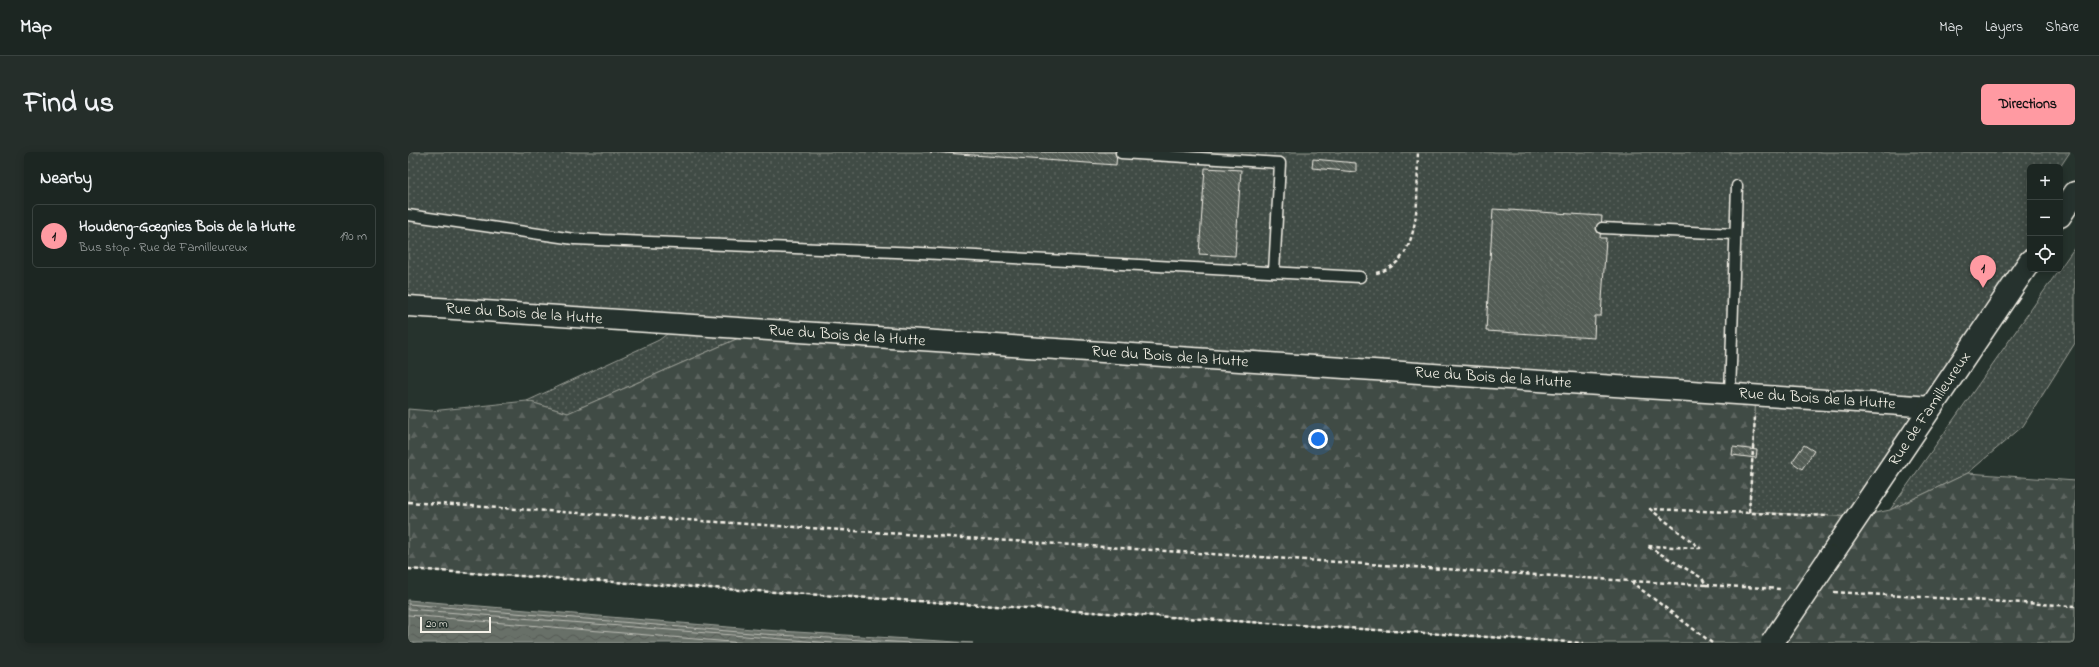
<!DOCTYPE html>
<meta charset="utf-8">
<style>
body{margin:0;font-family:"Indie Flower",sans-serif;background:#252e2a;color:#f1f3f6}
.controls{position:absolute;right:12px;top:12px;display:grid;overflow:hidden;border-radius:6px;box-shadow:0 2px 10px #0003}
.controls button{width:36px;height:36px;display:grid;place-items:center;padding:0;border:0;border-bottom:1px solid #3a4340;background:#1c2622;color:#f1f3f6;font:20px sans-serif}
.scale{position:absolute;left:12px;bottom:10px;width:71px;box-sizing:border-box;padding-left:4px;border:2px solid #f4f1e8;border-top:0;font-size:11px;line-height:14px;white-space:nowrap;color:#f4f1e8;-webkit-text-stroke:3px #26332d;paint-order:stroke}
.you{position:absolute;left:910px;top:287px;width:14px;height:14px;margin:-10px;border:3px solid #fff;border-radius:50%;background:#1a73e8;box-shadow:0 0 0 6px #1a73e833}
.badge{display:grid;place-items:center;width:26px;height:26px;border-radius:50%;background:#ff9aa2;color:#111;font-size:13px;font-weight:700}
.pin{position:absolute;translate:-50% -33px;filter:drop-shadow(0 1px 2px #0008)}
.pin::after{content:'';position:absolute;top:21px;width:14px;height:12px;background:inherit;clip-path:polygon(0 0,100% 0,50% 100%)}
.list{margin:0;padding:0;list-style:none}
h2{display:flex;justify-content:space-between;align-items:center;height:52px;margin:0;padding:0 16px;font-size:17px}
h2 small{font-size:13px;font-weight:400;color:#a0a5a5}
.list li{display:grid;grid-template-columns:26px 1fr auto;gap:12px;align-items:center;box-sizing:border-box;height:64px;margin:0 8px 8px;padding:0 8px;border:1px solid #3a4340;border-radius:6px}
.list b{display:block;font-size:15px;white-space:nowrap}
.list p{margin:0;font-size:13px;white-space:nowrap;color:#a0a5a5}
.list em{font-size:13px;font-style:normal;color:#a0a5a5}
.icon{flex:none;width:22px;height:22px;fill:none;stroke:currentColor;stroke-width:2;stroke-linecap:round;stroke-linejoin:round}
.map{position:relative;flex:none;width:1667px;height:491px;overflow:hidden;border-radius:6px}
header{display:flex;align-items:center;gap:24px;box-sizing:border-box;height:56px;padding:0 20px;background:#1c2622;border-bottom:1px solid #3a4340}
header strong{font-size:19px}
nav{display:flex;gap:22px;margin-inline-start:auto;font-size:14px}
.intro{display:flex;align-items:center;justify-content:space-between;box-sizing:border-box;height:96px;padding:0 24px}
h1{margin:0;font-size:28px}
.button{padding:10px 18px;border-radius:6px;background:#ff9aa2;color:#111;font-size:14px;font-weight:700}
main{display:flex;gap:24px;padding:0 24px}
aside{flex:1;background:#1c2622;border-radius:6px;box-shadow:0 2px 10px #0003}
.map>svg:first-child{display:block}
.grass{fill:url(#grass-dots);stroke:#9a9e96}
.forest{fill:url(#forest-firs);stroke:#9a9e96}
.water{fill:url(#water-waves);stroke:#9fa39b}
.lines{fill:none;stroke-linecap:round;stroke-linejoin:round}
.shore{stroke:#bcbdb5;stroke-width:1}
.building{fill:url(#building-back-hatch);stroke:#f4f1e8}
.service-casing{stroke:#f4f1e8;stroke-width:13}
.minor-casing{stroke:#f4f1e8;stroke-width:23}
.tertiary-casing{stroke:#f4f1e8;stroke-width:25}
.path{stroke:#f4f1e8;stroke-width:2.5;stroke-dasharray:4 3;stroke-linecap:butt}
.service{stroke:#26332d;stroke-width:10}
.minor{stroke:#26332d;stroke-width:20}
.tertiary{stroke:#26332d;stroke-width:22}
.tertiary-bridge-casing{stroke:#f4f1e8;stroke-width:25;stroke-linecap:butt}
.tertiary-bridge{stroke:#26332d;stroke-width:22}
.labels{text-anchor:middle;dominant-baseline:central;stroke-width:3.5;stroke-linejoin:round;paint-order:stroke}
.street-label{font-size:16px;fill:#f4f1e8;stroke:#26332d}
</style>
<header>
<strong>Map</strong>
<nav><a>Map</a><a>Layers</a><a>Share</a></nav>
</header>
<div class="intro"><h1>Find us</h1><a class="button">Directions</a></div>
<main>
<aside>
<h2>Nearby<small></small></h2>
<ul class="list">
<li><span class="badge">1</span><div><b>Houdeng-Gœgnies Bois de la Hutte</b><p>Bus stop · Rue de Familleureux</p></div><em>190 m</em></li>
</ul>
</aside>
<div class="map">
<svg width="1667" height="491" viewBox="0 0 1667 491">
<defs>
<pattern id="grass-dots" width="8" height="8" patternUnits="userSpaceOnUse"><rect width="8" height="8" fill="#414b45"/><path d="M2 2h.1M6 6h.1" fill="none" stroke="#5d6560" stroke-width="1.8" stroke-linecap="round"/></pattern>
<pattern id="forest-firs" width="22" height="20" patternUnits="userSpaceOnUse"><rect width="22" height="20" fill="#414b45"/><path d="M5 1l3.5 6h-7zM16 11l3.5 6h-7z" fill="#5d6560"/></pattern>
<pattern id="water-waves" width="16" height="10" patternUnits="userSpaceOnUse"><rect width="16" height="10" fill="#676f68"/><path d="M0 5q4-4 8 0t8 0" fill="none" stroke="#565a55"/></pattern>
<pattern id="building-back-hatch" width="6" height="6" patternUnits="userSpaceOnUse"><rect width="6" height="6" fill="#525c55"/><path d="M-1 5l2 2M0 0l6 6M5-1l2 2" fill="none" stroke="#6c746d"/></pattern>
</defs>
<rect width="100%" height="100%" fill="#26332d"/>
<filter id="ink" filterUnits="userSpaceOnUse"><feTurbulence type="fractalNoise" baseFrequency=".025" numOctaves="2"/><feDisplacementMap in="SourceGraphic" scale="8" xChannelSelector="R" yChannelSelector="G"/><feConvolveMatrix kernelMatrix="1 2 1 2 8 2 1 2 1" color-interpolation-filters="sRGB"/></filter>
<g filter="url(#ink)">
<g class="grass">
<path d="M0,0h1662l-10,15h-30v94l-174,256 -107,-5 7,-116 -999,-66 -189,83 -41,-12 132,-61 20,-15 -271,-19z"/>
<path d="M1667,95v96l-52,83 -55,47 -78,37z"/>
</g>
<path class="forest" d="M349,178l999,65 -7,117 107,5 34,-7 78,-37 107,8v162h-491l-1176,-74v-160l23,2 96,-10 41,12z"/>
<path class="water" d="M0,448l356,30 209,13h-565z"/>
<g class="lines">
<g class="shore">
<path d="M0,452l355,30 147,9"/>
<path d="M0,457l424,34"/>
<path d="M0,463l335,28"/>
</g>
</g>
<g class="building">
<path d="M522,0h187l-1,13z"/>
<path d="M905,7l43,4v9l-44,-4z"/>
<path d="M797,16l36,2 -6,86 -36,-2z"/>
<path d="M1085,57l109,7 -2,22h6l-5,78h-6l-1,22 -108,-7z"/>
<path d="M1396,293l10,6 -12,18 -10,-7z"/>
<path d="M1325,295l24,3 -1,8 -24,-3z"/>
</g>
<g class="lines">
<defs>
<g id="service">
<path d="M713,1l159,10 -6,109"/>
<path d="M0,63l166,24 347,14 439,24"/>
<path d="M1194,76l133,6"/>
<path d="M1322,242l7,-208"/>
</g>
<path id="minor" d="M0,154l1524,101"/>
<g id="tertiary">
<path d="M1652,64l15,-23"/>
<path d="M1422,405l200,-296"/>
</g>
</defs>
<use href="#service" class="service-casing"/>
<use href="#minor" class="minor-casing"/>
<use href="#tertiary" class="tertiary-casing"/>
<g class="path">
<path d="M968,121c49,-11 40,-82 42,-121"/>
<path d="M0,350l1222,79"/>
<path d="M1341,360l6,-95"/>
<path d="M0,417l1176,74"/>
<path d="M1298,433l75,4"/>
<path d="M1426,440l241,14"/>
<path d="M1304,491l-82,-62 76,4 -4,-7 -55,-32 53,2 -50,-39 179,7"/>
</g>
<use href="#service" class="service"/>
<use href="#minor" class="minor"/>
<use href="#tertiary" class="tertiary"/>
<defs>
<path id="tertiary-bridge" d="M1364,491l58,-86"/>
</defs>
<use href="#tertiary-bridge" class="tertiary-bridge-casing"/>
<use href="#tertiary-bridge" class="tertiary-bridge"/>
</g>
</g>
<g class="labels">
<g class="street-label">
<text transform="translate(116 162) rotate(4)">Rue du Bois de la Hutte</text>
<text transform="translate(439 184) rotate(4)">Rue du Bois de la Hutte</text>
<text transform="translate(762 205) rotate(4)">Rue du Bois de la Hutte</text>
<text transform="translate(1085 226) rotate(4)">Rue du Bois de la Hutte</text>
<text transform="translate(1409 247) rotate(4)">Rue du Bois de la Hutte</text>
<text transform="translate(1522 257) rotate(-56)">Rue de Familleureux</text>
</g>
</g>
</svg>
<div class="controls">
<button>+</button>
<button>−</button>
<button><svg class="icon" aria-label="locate" viewBox="0 0 24 24"><circle cx="12" cy="12" r="6"/><path d="M12 2v4M12 18v4M2 12h4M18 12h4"/></svg></button>
</div>
<div class="scale">20 m</div>
<div class="you"></div>
<div class="pin badge" style="left:1575px;top:136px">1</div>
</div>
</main>
